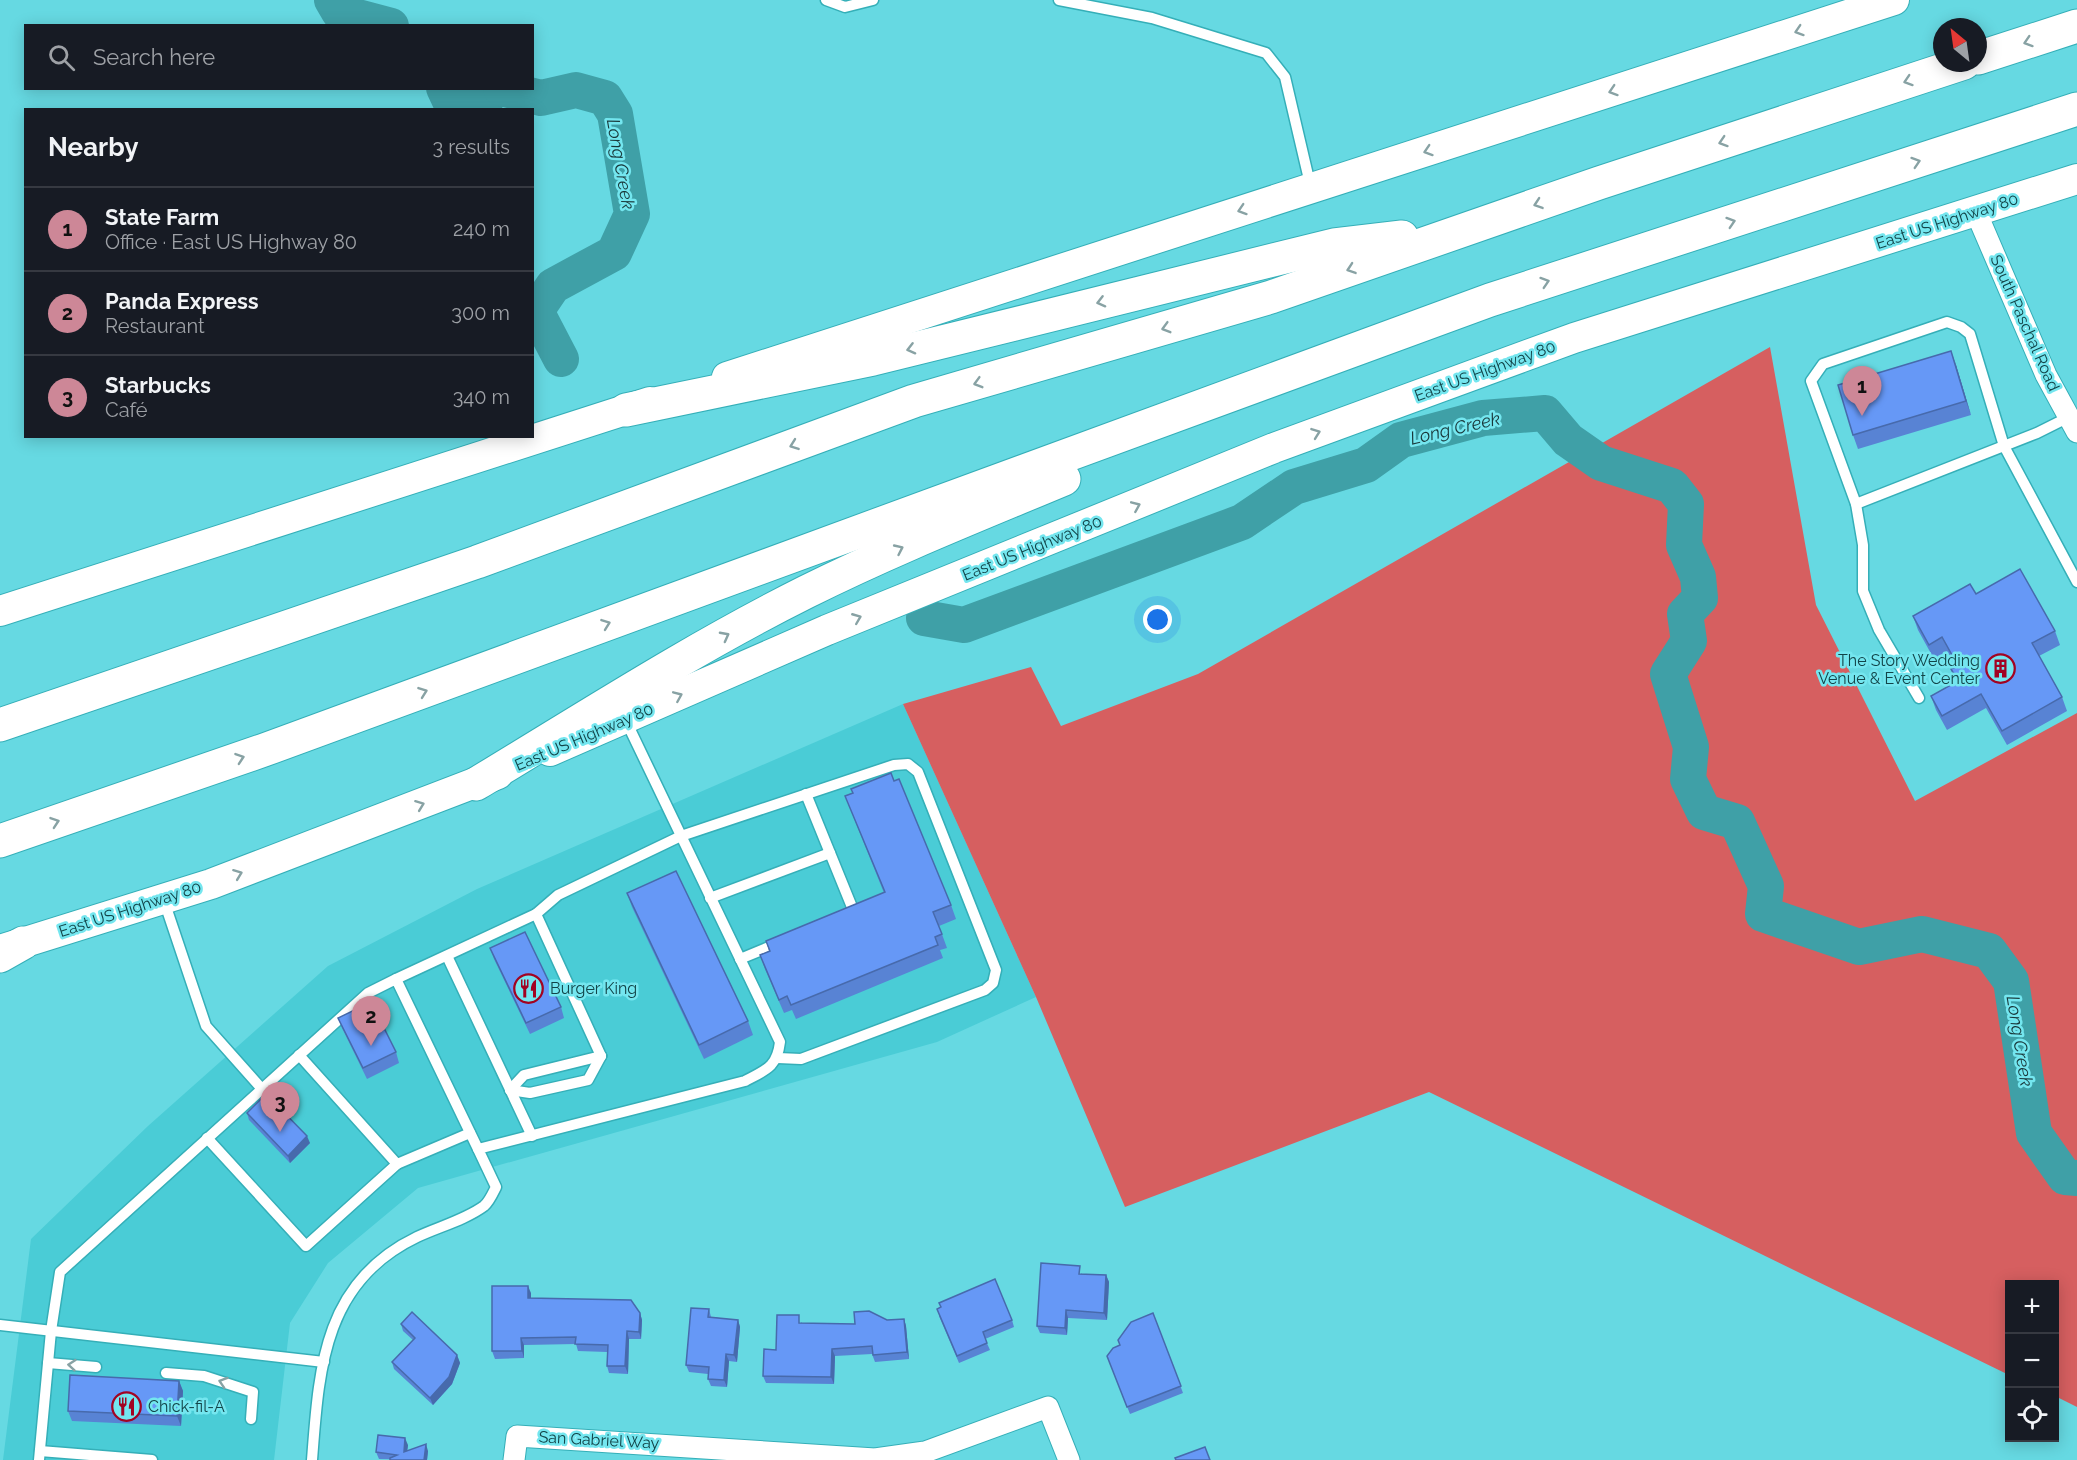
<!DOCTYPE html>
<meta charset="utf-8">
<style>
body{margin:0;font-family:Raleway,sans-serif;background:#242831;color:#f1f3f6}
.controls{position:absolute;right:18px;bottom:18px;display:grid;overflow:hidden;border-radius:0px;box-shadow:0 3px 15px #0003}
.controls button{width:54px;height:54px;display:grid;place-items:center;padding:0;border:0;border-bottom:2px solid #363941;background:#171b24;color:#f1f3f6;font:30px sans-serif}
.compass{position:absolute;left:1933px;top:18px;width:54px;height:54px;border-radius:50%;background:#171b24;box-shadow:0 3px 15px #0003;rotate:331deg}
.you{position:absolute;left:1158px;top:620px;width:21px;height:21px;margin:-15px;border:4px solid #fff;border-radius:50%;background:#1a73e8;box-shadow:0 0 0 9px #1a73e833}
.badge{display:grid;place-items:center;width:39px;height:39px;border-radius:50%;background:#cd8797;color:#111;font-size:20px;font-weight:700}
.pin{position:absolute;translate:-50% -50px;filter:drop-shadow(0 2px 3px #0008)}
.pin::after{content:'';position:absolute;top:32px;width:21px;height:18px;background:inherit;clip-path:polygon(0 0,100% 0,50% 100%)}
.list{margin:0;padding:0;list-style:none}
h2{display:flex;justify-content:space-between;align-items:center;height:78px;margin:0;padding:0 24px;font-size:26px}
h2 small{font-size:20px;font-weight:400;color:#9ea1a6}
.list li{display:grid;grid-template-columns:39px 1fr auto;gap:18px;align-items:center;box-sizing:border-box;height:84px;padding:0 24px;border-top:2px solid #363941}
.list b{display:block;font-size:22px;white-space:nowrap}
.list p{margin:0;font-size:20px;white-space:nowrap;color:#9ea1a6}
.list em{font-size:20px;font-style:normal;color:#9ea1a6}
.icon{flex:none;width:33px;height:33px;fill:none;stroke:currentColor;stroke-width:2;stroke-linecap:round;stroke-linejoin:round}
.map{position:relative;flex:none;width:2077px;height:1460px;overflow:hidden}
.search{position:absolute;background:#171b24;box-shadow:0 3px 15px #0003;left:24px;top:24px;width:510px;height:66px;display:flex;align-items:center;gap:15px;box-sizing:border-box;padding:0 21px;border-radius:0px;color:#9ea1a6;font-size:22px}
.panel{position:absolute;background:#171b24;box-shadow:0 3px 15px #0003;left:24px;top:108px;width:510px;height:330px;border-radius:0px}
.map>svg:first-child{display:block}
.built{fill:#4accd6}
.forest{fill:#d65f60}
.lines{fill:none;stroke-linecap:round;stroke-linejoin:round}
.river{stroke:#3fa0a7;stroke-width:36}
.service-casing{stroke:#35afb8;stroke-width:13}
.minor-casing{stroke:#35afb8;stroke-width:23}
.secondary-casing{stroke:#35afb8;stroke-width:32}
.primary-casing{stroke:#35afb8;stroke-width:35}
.motorway-casing{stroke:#35afb8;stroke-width:35}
.service{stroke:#fff;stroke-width:10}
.minor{stroke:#fff;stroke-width:21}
.secondary{stroke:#fff;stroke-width:30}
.primary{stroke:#fff;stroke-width:33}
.motorway{stroke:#fff;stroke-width:33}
.wall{fill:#5883d4}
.shaded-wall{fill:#476aac}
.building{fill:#6698f6;stroke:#476aac;stroke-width:1.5}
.oneway{stroke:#88a2a4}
.labels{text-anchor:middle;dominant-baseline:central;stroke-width:5;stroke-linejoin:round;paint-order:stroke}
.street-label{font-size:16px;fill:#124448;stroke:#74e6ef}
.poi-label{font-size:16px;fill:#124448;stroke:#74e6ef;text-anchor:start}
.water-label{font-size:18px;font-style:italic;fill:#193739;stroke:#74e6ef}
</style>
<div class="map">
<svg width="2077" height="1460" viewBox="0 0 2077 1460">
<rect width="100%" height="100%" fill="#66d9e2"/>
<path class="built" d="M903,704l133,293 -99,45 -519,146 -90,75 -38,60 -16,137h-271l28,-221 117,-113 180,-160 149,-77z"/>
<path class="forest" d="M1770,347l46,258 99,196 162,-88v694l-22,-11 -1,-112h-44l-1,91 -580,-283 -304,115 -89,-210 -133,-293 128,-37 30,59 137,-52z"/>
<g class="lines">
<g class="river">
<path d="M332,0l7,12 52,14"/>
<path d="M444,88l7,15 25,6 20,-21"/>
<path d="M501,88l40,10 35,-8 29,8 10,16 17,100 -18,39 -61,33 -17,25 25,48"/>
<path d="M924,618l40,7 278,-103 52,-35 72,-22 35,-25 82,-22 62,-5 23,27 33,23 71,23 14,18 -2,41 14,32 2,21 -15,16 4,27 -21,33 23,73 -3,32 16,33 33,10 29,64 -3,28 96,33 63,-13 67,17 22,30 23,152 31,44 12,1"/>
</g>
<defs>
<g id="service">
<path d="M826,0l19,7 28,-7"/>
<path d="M1059,0l93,18 114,35 19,24 26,111"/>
<path d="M1856,504l181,-71 32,-16"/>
<path d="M1919,698l-40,-68 -16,-39v-46l-7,-41 -45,-123 12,-17 124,-42 14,5 9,7 34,112 73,136"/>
<path d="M806,794l48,118 -6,3"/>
<path d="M710,898l120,-45"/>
<path d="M164,901l42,125 56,63"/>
<path d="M536,914l22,-19 123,-59 213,-71 14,-1 10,8 78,198 -3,13 -8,7 -184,69 -23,-1"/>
<path d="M447,956l85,180"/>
<path d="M740,959l41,-17"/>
<path d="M396,979l140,-65 65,142"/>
<path d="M299,1055l98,109 73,-31"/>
<path d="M510,1090l20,3 58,-13 13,-24"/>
<path d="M510,1090l14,-15 77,-19"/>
<path d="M207,1138l99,108 91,-82"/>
<path d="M0,1325l324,37"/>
<path d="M48,1363l48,4"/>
<path d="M166,1373l38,3 49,16 -2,27"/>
<path d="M40,1451l112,9"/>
<path d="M39,1460l12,-129 9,-59 308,-279 28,-14 82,170"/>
<path d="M312,1460c7,-91 11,-178 105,-223 21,-10 48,-17 67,-31 5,-4 9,-13 12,-19l-18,-38 267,-68c21,-11 32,-14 35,-39l-154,-321"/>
</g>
<g id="minor">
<path d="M1976,212l70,163 31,57"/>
<path d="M514,1460l3,-24 358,23 50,-7 123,-45 21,53"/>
</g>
<g id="secondary">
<path d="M727,377l1167,-377"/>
<path d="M0,611l650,-209"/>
<path d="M550,751l277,-121 447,-182 300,-110 503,-159"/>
<path d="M0,950l211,-66 287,-110"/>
</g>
<path id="primary" d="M0,956l23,-13"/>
<g id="motorway">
<path d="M1978,58l99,-32"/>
<path d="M626,410l247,-51 461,-114 68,-8"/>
<path d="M0,725l477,-163 437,-161 357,-104 328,-114 365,-120"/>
<path d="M476,784c109,-66 216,-135 330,-192 84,-42 172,-77 258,-113"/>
<path d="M0,841l264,-91 1226,-450 587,-191"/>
</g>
</defs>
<use href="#service" class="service-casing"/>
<use href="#minor" class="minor-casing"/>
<use href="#secondary" class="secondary-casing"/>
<use href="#primary" class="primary-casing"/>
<use href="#motorway" class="motorway-casing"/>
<use href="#service" class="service"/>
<use href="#minor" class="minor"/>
<use href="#secondary" class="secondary"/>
<use href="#primary" class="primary"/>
<use href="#motorway" class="motorway"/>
</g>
<g class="wall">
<path d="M1956,365l15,50 -113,34 -5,-14z"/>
<path d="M1976,594l79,37 5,14 -21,11 23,41 5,14 -60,34 -21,-37 -39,22 -11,-20 -5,-14 25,-14 -5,-13 5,-2 -9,-16 -13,8 -16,-29 -5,-14z"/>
<path d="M845,796l106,109 5,14 -17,7 8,22 -7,2 3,8 -147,61 -4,-9 -8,3 -19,-44 -5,-14 9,-4 -3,-10 118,-48z"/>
<path d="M627,893l121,128 5,14 -49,24 -72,-152z"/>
<path d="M490,948l71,59 3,11 -34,16 -36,-75z"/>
<path d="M338,1018l58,34 3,11 -32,16 -25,-51z"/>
<path d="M247,1113l63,30 -20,20 -41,-43z"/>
<path d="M1082,1273v1l24,1 3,7 -2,38 -39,-2 -1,17 -27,-2 -3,-7z"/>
<path d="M531,1293v5l109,15 2,7 -1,19h-12l-1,35 -19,-1 -2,-7v-14l-29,-1 -2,-7 -52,1v13l-29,1 -3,-8z"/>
<path d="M709,1309l2,8 27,3 2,7 -3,35 -8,-1 -2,26 -16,-1 -3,-7v-5l-19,-2 -3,-7z"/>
<path d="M1153,1313l30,80 -53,21 -23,-58z"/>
<path d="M939,1316l73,4 2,7 -29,12 5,11 -31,13z"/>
<path d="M904,1319l2,7 3,33 -34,3 -3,-8 -37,2 -1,28 -68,-1 -3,-7 13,-26 26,-28v2h53z"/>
<path d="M401,1324l56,31 3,8 -8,21 -19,21 -39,-36 -2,-7 21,-22 -10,-9z"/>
<path d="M179,1381l4,10 -2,35 -109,-5 -4,-10z"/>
<path d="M408,1445l-1,6h21l-1,9 -48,-1 -3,-7z"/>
</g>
<g class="shaded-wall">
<path d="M1951,351l5,14 15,50 -5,-14z"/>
<path d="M307,1136l3,7 -20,20 -2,-7z"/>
<path d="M1106,1275l3,7 -2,38 -3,-7z"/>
<path d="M528,1286l3,7v12l-3,-7z"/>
<path d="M1066,1310l2,8 -1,17 -2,-7z"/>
<path d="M640,1313l2,7 -1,19 -2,-7z"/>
<path d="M904,1319l2,7 3,33 -2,-7z"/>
<path d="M738,1320l2,7 -3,35 -3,-7z"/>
<path d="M627,1331l2,8 -1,35 -3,-8z"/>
<path d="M521,1338l3,7v13l-2,-7z"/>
<path d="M832,1349l3,7 -1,28 -3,-7z"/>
<path d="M726,1354l3,7 -2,26 -3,-7z"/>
<path d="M457,1355l3,8 -8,21 -19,21 -3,-7z"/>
<path d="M179,1381l4,10 -2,35 -4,-10z"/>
<path d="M405,1438l3,7 -2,15 -2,-8z"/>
<path d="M426,1444l2,7 -1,9h-3z"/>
</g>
<g class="building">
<path d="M1951,351l15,50 -113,34 -15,-50z"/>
<path d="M2020,569l35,62 -23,12 30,54 -60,34 -21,-37 -39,22 -11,-20 27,-15 -7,-12 7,-3 -16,-29 -13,8 -16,-29 57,-32 6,10z"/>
<path d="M891,773l3,8 5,-2 52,126 -18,7 9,22 -7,3 3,8 -147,60 -4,-9 -8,4 -19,-45 10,-4 -4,-10 119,-49 -40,-96 8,-3 -2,-4z"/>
<path d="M676,871l72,150 -49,24 -72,-152z"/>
<path d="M525,932l36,75 -35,16 -36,-75z"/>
<path d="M371,1002l25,50 -33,16 -25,-50z"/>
<path d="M266,1094l41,42 -19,20 -41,-43z"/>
<path d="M1041,1263l39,3 -1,8 27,1 -2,38 -38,-3 -1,18 -28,-2z"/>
<path d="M995,1279l17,41 -29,12 4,11 -30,13 -20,-47 4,-2 -2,-4z"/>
<path d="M492,1286h36v12l103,2 9,13 -1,19 -12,-1 -2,35h-18l1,-21 -33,-1 1,-7 -55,1 1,13h-30z"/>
<path d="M691,1308l18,1 -1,8 30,3 -4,35 -8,-1 -2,26 -16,-1 1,-12 -23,-2z"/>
<path d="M869,1311l18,9 17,-1 3,33 -34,3 -1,-9 -40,3 -1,28 -68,-1 1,-27 12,1 1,-35h22v8l56,1 -1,-12z"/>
<path d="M412,1312l45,43 -8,22 -19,21 -38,-36 23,-24 -14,-14z"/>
<path d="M1153,1313l28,73 -54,21 -20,-51 6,-8 7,-3 -2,-5 13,-18z"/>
<path d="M70,1375l109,6 -2,35 -109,-5z"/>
<path d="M378,1435l27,3 -1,14 22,-8 -2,16h-34v-2l7,-3 -21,-3z"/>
<path d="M1205,1447l5,13h-34l-1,-2z"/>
</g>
<defs><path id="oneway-chevron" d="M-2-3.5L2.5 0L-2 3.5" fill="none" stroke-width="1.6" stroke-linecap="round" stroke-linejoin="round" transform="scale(1.5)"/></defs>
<g class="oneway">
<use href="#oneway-chevron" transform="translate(1799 31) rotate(162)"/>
<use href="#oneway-chevron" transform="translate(2028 42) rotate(162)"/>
<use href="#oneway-chevron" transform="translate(1908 81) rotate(162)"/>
<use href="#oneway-chevron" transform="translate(1613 91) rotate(162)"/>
<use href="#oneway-chevron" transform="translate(1723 142) rotate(162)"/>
<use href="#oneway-chevron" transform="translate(1428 151) rotate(162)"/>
<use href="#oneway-chevron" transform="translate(1916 162) rotate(-18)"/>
<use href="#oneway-chevron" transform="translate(1538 204) rotate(161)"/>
<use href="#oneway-chevron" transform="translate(1242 210) rotate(162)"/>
<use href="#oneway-chevron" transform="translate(1731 222) rotate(-18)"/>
<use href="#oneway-chevron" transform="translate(1351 269) rotate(161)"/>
<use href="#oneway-chevron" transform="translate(1545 282) rotate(-18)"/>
<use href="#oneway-chevron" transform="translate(1101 302) rotate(166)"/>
<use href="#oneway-chevron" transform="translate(1166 328) rotate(164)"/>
<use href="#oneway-chevron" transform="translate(911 349) rotate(166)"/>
<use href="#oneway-chevron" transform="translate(978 383) rotate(164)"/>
<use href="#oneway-chevron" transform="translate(1316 433) rotate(-20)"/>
<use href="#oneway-chevron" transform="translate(794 445) rotate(160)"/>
<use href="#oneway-chevron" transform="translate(1136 506) rotate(-23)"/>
<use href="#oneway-chevron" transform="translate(899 549) rotate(-25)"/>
<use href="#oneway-chevron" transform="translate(857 618) rotate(-22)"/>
<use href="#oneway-chevron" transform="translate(606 624) rotate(-20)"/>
<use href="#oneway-chevron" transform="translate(725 636) rotate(-28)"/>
<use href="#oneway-chevron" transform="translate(423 692) rotate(-20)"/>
<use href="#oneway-chevron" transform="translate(678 696) rotate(-23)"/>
<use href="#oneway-chevron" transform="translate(240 758) rotate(-19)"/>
<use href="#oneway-chevron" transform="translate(420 805) rotate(-21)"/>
<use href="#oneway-chevron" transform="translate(55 822) rotate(-19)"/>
<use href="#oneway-chevron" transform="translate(238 874) rotate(-21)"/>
<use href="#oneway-chevron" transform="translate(72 1365) rotate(-175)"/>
<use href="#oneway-chevron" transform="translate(223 1382) rotate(-162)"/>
</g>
<defs>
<symbol id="building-ring" viewBox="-11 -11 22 22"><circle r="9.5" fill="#74e6ef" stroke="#a20322" stroke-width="1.5"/><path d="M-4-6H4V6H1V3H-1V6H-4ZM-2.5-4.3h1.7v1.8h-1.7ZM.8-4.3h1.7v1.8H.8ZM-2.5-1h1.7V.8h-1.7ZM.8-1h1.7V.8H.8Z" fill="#a20322"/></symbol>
<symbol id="restaurant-ring" viewBox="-11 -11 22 22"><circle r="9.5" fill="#74e6ef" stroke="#a20322" stroke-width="1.5"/><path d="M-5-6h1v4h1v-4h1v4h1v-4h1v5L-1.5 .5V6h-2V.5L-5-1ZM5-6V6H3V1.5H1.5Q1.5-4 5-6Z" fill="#a20322"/></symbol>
</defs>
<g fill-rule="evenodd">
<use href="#building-ring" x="1984" y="652" width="33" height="33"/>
<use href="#restaurant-ring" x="512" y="972" width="33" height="33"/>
<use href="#restaurant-ring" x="110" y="1390" width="33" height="33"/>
</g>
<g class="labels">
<g class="street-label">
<text transform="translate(1947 221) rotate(-18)">East US Highway 80</text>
<text transform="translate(2025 323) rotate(66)">South Paschal Road</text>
<text transform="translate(1485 371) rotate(-20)">East US Highway 80</text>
<text transform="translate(1032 548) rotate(-22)">East US Highway 80</text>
<text transform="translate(584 737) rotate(-23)">East US Highway 80</text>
<text transform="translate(130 909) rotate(-18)">East US Highway 80</text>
<text transform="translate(599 1440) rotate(3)">San Gabriel Way</text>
</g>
<g class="poi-label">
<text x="1980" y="660" text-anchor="end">The Story Wedding<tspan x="1980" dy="18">Venue &amp; Event Center</tspan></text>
<text x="550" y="988">Burger King</text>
<text x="148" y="1406">Chick-fil-A</text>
</g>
<g class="water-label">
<text transform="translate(621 164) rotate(80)">Long Creek</text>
<text transform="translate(1455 428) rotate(-13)">Long Creek</text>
<text transform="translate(2020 1041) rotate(81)">Long Creek</text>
</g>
</g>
</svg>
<div class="controls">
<button>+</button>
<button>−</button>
<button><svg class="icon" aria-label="locate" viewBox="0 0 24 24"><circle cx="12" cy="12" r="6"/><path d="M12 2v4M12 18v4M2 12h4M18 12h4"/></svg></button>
</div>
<svg class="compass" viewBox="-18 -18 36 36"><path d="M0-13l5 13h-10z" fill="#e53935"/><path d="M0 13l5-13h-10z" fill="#9ea1a6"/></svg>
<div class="you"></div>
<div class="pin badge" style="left:1862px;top:416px">1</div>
<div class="pin badge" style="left:371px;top:1046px">2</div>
<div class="pin badge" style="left:280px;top:1132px">3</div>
<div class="search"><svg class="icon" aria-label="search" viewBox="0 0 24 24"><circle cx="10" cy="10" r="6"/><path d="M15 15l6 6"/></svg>Search here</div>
<section class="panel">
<h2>Nearby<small>3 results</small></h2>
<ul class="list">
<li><span class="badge">1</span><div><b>State Farm</b><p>Office · East US Highway 80</p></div><em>240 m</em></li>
<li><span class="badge">2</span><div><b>Panda Express</b><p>Restaurant</p></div><em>300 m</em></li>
<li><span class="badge">3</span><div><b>Starbucks</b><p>Café</p></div><em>340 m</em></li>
</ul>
</section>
</div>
